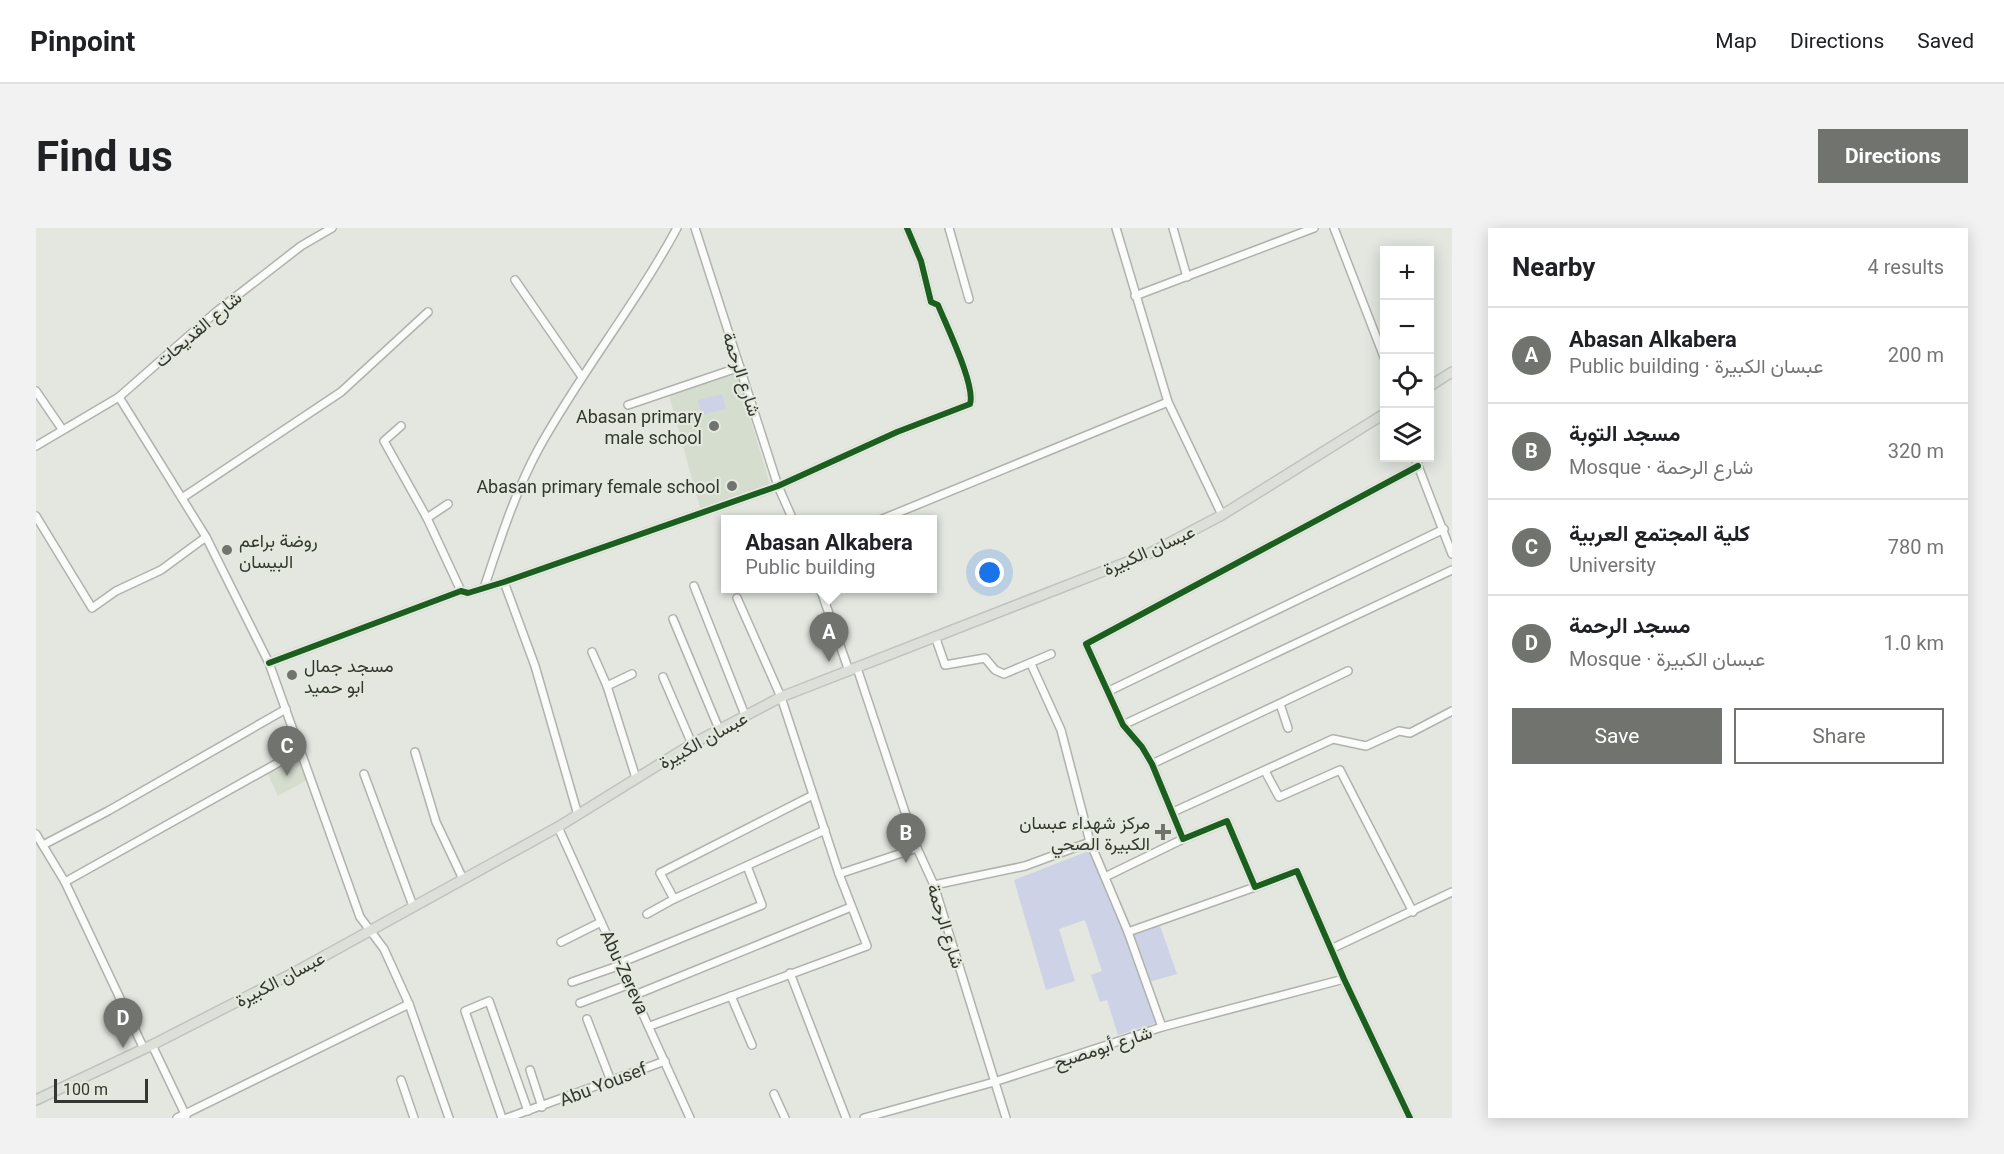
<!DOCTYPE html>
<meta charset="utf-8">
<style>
body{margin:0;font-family:Roboto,Vazirmatn,sans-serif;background:#f2f2f2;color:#202124}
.controls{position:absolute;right:18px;top:18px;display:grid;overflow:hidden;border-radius:0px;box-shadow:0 3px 15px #0003}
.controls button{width:54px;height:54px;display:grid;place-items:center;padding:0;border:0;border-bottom:2px solid #e0e0e0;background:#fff;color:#202124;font:30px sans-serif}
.scale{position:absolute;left:18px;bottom:15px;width:94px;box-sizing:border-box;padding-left:6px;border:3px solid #333631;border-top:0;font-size:16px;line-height:21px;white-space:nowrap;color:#333631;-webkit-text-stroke:4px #e3eadd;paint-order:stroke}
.you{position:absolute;left:954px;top:345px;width:21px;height:21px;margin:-15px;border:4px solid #fff;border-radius:50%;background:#1a73e8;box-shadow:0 0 0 9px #1a73e833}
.badge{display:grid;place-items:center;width:39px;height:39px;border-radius:50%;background:#71746e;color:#fff;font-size:20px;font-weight:700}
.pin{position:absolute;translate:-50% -50px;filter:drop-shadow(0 2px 3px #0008)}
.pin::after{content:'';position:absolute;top:32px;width:21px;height:18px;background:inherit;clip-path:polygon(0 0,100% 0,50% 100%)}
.popup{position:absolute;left:685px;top:287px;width:216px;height:78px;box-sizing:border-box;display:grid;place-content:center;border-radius:0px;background:#fff;filter:drop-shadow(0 2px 4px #0005);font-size:20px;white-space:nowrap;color:#757577}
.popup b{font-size:22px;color:#202124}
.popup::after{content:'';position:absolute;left:50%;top:100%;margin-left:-12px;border:12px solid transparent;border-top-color:#fff}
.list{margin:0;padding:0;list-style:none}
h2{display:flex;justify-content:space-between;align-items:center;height:78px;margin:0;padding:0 24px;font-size:26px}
h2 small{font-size:20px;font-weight:400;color:#757577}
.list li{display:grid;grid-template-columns:39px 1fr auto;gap:18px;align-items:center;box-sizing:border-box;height:96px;padding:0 24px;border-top:2px solid #e0e0e0}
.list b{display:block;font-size:22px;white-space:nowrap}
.list p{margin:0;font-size:20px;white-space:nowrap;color:#757577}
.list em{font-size:20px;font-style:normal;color:#757577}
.actions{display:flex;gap:12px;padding:18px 24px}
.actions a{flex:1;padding:14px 0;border:2px solid #71746e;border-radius:0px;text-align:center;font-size:21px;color:#71746e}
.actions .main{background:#71746e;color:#fff}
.icon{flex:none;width:33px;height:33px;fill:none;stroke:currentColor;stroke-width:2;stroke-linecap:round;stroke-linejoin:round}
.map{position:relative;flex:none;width:1416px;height:890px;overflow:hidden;border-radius:0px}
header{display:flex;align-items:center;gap:36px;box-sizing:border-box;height:84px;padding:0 30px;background:#fff;border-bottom:2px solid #e0e0e0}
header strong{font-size:28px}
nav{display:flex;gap:33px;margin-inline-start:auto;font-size:21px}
.intro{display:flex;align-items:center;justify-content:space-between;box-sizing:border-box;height:144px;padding:0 36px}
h1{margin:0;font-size:42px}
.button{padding:15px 27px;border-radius:0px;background:#71746e;color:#fff;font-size:21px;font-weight:700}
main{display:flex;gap:36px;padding:0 36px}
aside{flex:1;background:#fff;border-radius:0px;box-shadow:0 3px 15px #0003}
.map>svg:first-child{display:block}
.built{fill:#d5ddcf}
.green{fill:#ced2e7}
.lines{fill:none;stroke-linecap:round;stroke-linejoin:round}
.minor-casing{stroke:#afb2ad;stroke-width:10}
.major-casing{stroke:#c0c3bf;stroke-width:12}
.minor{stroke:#fbfbfa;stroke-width:7}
.major{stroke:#dce0d9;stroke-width:9}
.cycleway-casing{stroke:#e3eadd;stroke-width:10}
.cycleway{stroke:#1b5e20;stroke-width:6}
.poi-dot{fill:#71746e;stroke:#e3eadd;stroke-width:2}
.labels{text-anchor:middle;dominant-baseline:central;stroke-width:4.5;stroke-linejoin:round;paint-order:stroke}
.street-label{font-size:18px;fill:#333631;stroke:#e3eadd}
.poi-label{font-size:18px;fill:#333631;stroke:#e3eadd;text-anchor:end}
</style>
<header>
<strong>Pinpoint</strong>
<nav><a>Map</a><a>Directions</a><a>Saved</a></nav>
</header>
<div class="intro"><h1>Find us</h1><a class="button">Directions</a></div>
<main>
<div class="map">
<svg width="1416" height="890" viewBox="0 0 1416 890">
<rect width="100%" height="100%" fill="#e3e7e0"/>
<g class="built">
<path d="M700,142l35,118 -70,24 -33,-121z"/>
<path d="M260,528l11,24 -29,16 -11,-24z"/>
</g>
<g class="green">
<path d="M686,166l4,15 -25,6 -3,-15z"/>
<path d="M1055,622l38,88 27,85 -38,12 -11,-35 -7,2 -9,-27 11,-4 -17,-51 -26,9 16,52 -29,9 -32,-110z"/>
<path d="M1123,695l18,51 -28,8 -16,-45 3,-7z"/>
</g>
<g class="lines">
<defs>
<g id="minor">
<path d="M659,0l83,258 15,34"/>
<path d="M913,0l20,71"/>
<path d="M1080,0l52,174 54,113"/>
<path d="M1137,0l14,49"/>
<path d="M1298,0l50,129"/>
<path d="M479,52l67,97"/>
<path d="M1099,68l179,-68"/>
<path d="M0,163l26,38"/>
<path d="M83,169l87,140 63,126 91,254 24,32 25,55 40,114"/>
<path d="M592,177l112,-38"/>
<path d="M365,198l-17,15 43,77 34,73"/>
<path d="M0,218l83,-49 97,-85 85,-66 31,-18"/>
<path d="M1379,230l37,96"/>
<path d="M146,270l159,-106 87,-80"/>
<path d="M0,288l56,92 24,-17 45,-21 45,-33"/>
<path d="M391,290l21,-14"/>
<path d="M844,292l288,-118"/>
<path d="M468,354l31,84 43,149"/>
<path d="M658,358l51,129"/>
<path d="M448,360c16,-48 31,-96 55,-140 42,-76 97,-144 138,-220"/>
<path d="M784,360l29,83"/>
<path d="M637,391l46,110"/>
<path d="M899,408l10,29 40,-7 10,12 9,4 47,-20"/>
<path d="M556,424l15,34 29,92"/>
<path d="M233,435l192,-72 7,2 36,-11 274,-96 119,-54 73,-28c6,-18 -24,-79 -32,-99l-7,-3 -10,-41 -14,-33"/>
<path d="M995,436l30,66 29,112 38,90 34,95"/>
<path d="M821,440l60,180 17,37 72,233"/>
<path d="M627,449l29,67"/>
<path d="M571,458l25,-12"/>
<path d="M1073,463l335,-162"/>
<path d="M1244,476l8,24"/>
<path d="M1087,497l329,-155"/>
<path d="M379,524l21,70 27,57"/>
<path d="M1116,536l196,-93"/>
<path d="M1229,543l14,26 61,-27 73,142"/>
<path d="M328,546l49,132"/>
<path d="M1137,584l160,-73 33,7 33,-15 11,2 42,-22"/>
<path d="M522,599l132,291"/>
<path d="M0,606l29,48 234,-131"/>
<path d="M7,617l65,-34 178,-102"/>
<path d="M803,646l78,-26"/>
<path d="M1069,649l78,-38"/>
<path d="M29,654l79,167"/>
<path d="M898,657l91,-19 65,-24"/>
<path d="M638,671l-14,-26 153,-78"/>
<path d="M611,686l27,-15 151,-69"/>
<path d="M1092,704l127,-45"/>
<path d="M525,714l40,-20"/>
<path d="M1297,720l119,-56"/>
<path d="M584,735l142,-58 -15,-39"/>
<path d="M754,745l56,145"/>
<path d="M536,754l49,-17"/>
<path d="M599,767l216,-88"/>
<path d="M695,768l21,49"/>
<path d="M544,775l50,-19"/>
<path d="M551,791l24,62"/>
<path d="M614,798l217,-80 -28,-72 -58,-177 -44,-99"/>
<path d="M116,817l34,71"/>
<path d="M494,842l12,37"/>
<path d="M365,852l13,38"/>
<path d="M738,866l11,24"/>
<path d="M141,890l232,-114"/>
<path d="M466,890l-37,-107 24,-10 39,110"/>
<path d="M471,890l158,-57"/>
<path d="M828,890l130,-36 168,-55 182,-48"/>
<path d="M1374,890l-66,-139 -47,-108 -42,16 -28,-66 -44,18 -31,-75 -10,-17 -19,-22 -37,-81 332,-178"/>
</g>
<g id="major">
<path d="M1394,158l22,-14"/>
<path d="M0,872l116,-55 145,-74 261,-144 134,-83 89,-47 369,-144 72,-38 162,-101"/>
</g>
</defs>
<use href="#minor" class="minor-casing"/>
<use href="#major" class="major-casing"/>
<use href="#minor" class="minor"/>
<use href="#major" class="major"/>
<defs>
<g id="cycleway">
<path d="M233,435l192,-72 7,2 36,-11 274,-96 119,-54 73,-28c6,-18 -24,-79 -32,-99l-7,-3 -10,-41 -14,-33"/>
<path d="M1374,890l-66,-139 -47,-108 -42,16 -28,-66 -44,18 -31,-75 -10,-17 -19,-22 -37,-81 332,-178"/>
</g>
</defs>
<use href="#cycleway" class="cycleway-casing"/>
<use href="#cycleway" class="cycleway"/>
</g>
<g class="poi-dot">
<circle cx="678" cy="198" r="6"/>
<circle cx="696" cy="258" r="6"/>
<circle cx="191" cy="322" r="6"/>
<circle cx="256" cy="447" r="6"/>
<path d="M1124 595h6v6h6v6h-6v6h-6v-6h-6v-6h6z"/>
</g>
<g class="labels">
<g class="street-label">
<text transform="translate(162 101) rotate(-40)">شارع القديحات</text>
<text transform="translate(706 146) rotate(72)">شارع الرحمة</text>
<text transform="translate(1113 322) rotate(-24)">عبسان الكبيرة</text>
<text transform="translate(667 512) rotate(-29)">عبسان الكبيرة</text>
<text transform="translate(910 698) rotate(73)">شارع الرحمة</text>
<text transform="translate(589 744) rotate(65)">Abu-Zereva</text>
<text transform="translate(244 751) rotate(-28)">عبسان الكبيرة</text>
<text transform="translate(1067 819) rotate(-18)">شارع أبومصبح</text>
<text transform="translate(567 856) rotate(-21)">Abu Yousef</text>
</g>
<g class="poi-label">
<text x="666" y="188">Abasan primary<tspan x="666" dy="21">male school</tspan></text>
<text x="684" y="258">Abasan primary female school</text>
<text x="203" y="312" text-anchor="start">روضة براعم<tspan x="203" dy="21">البيسان</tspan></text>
<text x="268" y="437" text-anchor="start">مسجد جمال<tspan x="268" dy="21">ابو حميد</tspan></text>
<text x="1114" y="594">مركز شهداء عبسان<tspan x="1114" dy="21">الكبيرة الصحي</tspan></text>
</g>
</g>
</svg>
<div class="controls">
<button>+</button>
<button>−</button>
<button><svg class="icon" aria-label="locate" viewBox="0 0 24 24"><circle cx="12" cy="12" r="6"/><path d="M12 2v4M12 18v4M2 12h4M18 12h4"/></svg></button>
<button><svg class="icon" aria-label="layers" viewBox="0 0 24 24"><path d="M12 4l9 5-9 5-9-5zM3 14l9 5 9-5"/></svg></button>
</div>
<div class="scale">100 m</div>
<div class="you"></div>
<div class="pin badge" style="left:793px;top:434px">A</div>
<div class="popup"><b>Abasan Alkabera</b>Public building</div>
<div class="pin badge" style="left:870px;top:635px">B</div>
<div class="pin badge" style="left:251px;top:548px">C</div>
<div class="pin badge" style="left:87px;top:820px">D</div>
</div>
<aside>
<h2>Nearby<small>4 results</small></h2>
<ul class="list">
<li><span class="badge">A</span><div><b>Abasan Alkabera</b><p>Public building · عبسان الكبيرة</p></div><em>200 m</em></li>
<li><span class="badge">B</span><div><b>مسجد التوبة</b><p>Mosque · شارع الرحمة</p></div><em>320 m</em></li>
<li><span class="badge">C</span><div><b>كلية المجتمع العربية</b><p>University</p></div><em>780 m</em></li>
<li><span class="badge">D</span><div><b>مسجد الرحمة</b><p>Mosque · عبسان الكبيرة</p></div><em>1.0 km</em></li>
</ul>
<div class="actions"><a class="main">Save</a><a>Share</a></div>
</aside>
</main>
